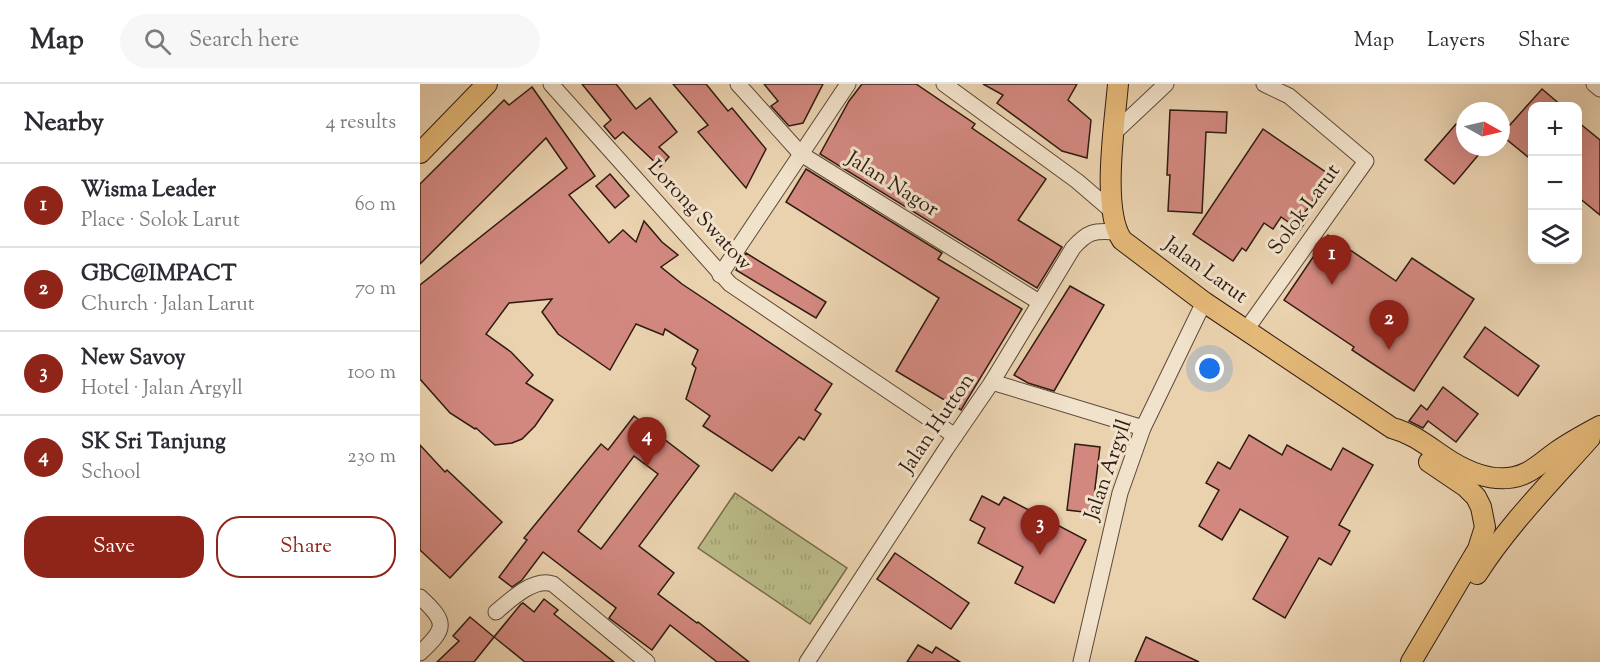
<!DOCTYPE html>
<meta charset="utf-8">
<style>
body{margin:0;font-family:"Sorts Mill Goudy",serif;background:#f7f7f7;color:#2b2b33}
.controls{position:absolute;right:18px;top:18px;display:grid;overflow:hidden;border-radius:12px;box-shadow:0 6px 24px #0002}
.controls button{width:54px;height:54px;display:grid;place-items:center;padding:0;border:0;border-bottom:2px solid #e1e1e2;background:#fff;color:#2b2b33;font:30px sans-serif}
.compass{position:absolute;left:1036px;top:18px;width:54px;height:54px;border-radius:50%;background:#fff;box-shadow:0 6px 24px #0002;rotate:98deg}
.you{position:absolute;left:790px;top:285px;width:21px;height:21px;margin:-15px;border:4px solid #fff;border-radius:50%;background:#1a73e8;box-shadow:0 0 0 9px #1a73e833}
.badge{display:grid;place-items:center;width:39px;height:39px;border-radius:50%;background:#8f2418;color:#fff;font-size:20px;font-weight:700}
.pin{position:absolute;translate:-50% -50px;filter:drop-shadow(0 2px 3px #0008)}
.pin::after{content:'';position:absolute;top:32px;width:21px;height:18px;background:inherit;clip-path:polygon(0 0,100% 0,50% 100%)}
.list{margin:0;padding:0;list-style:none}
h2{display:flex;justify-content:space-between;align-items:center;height:78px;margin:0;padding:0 24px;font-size:26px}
h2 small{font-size:20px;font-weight:400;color:#7c7c81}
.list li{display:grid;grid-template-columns:39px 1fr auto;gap:18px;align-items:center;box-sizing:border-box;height:84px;padding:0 24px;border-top:2px solid #e1e1e2}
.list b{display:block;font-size:22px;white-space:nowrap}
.list p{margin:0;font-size:20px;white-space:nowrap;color:#7c7c81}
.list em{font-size:20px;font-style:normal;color:#7c7c81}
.actions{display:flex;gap:12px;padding:18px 24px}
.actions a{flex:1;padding:14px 0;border:2px solid #8f2418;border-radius:24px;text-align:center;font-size:21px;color:#8f2418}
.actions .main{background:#8f2418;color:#fff}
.icon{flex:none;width:33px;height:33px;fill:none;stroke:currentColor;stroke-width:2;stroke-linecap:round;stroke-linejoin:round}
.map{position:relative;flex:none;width:1180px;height:578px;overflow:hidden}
header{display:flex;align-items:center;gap:36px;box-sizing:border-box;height:84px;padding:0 30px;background:#fff;border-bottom:2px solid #e1e1e2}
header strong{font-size:28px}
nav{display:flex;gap:33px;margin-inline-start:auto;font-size:21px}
.search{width:420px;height:54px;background:#f7f7f7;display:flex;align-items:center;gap:15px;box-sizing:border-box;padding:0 21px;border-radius:33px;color:#7c7c81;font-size:22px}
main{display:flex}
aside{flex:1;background:#fff}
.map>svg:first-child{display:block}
.grass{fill:url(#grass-tufts);stroke:#746b4c;stroke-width:1.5}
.building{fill:#d2887f;stroke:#2f1b11;stroke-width:1.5;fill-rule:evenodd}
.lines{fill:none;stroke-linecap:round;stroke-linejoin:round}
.minor-casing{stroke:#5e4938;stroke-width:17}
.major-casing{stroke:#2f1b11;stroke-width:22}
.minor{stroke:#f1e2cb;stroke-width:15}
.major{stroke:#e5b978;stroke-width:20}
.labels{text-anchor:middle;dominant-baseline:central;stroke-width:6;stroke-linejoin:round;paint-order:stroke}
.street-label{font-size:21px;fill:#2f1b11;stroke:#f1e2cb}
</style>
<header>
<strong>Map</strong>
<div class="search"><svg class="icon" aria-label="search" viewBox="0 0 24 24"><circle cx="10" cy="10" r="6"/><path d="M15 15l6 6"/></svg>Search here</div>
<nav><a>Map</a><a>Layers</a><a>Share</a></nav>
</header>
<main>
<aside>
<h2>Nearby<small>4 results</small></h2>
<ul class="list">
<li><span class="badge">1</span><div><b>Wisma Leader</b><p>Place · Solok Larut</p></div><em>60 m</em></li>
<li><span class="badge">2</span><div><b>GBC@IMPACT</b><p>Church · Jalan Larut</p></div><em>70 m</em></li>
<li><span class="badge">3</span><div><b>New Savoy</b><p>Hotel · Jalan Argyll</p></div><em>100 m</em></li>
<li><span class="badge">4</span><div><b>SK Sri Tanjung</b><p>School</p></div><em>230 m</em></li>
</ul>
<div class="actions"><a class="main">Save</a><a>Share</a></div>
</aside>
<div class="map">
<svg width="1180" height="578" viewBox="0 0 1180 578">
<defs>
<pattern id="grass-tufts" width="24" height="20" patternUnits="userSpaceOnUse" patternTransform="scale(1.5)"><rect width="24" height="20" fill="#babb88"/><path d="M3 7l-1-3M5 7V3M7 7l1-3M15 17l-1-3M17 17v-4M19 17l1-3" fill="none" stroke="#a0a074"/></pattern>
</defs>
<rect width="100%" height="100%" fill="#ead2af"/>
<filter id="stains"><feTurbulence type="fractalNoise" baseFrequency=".00333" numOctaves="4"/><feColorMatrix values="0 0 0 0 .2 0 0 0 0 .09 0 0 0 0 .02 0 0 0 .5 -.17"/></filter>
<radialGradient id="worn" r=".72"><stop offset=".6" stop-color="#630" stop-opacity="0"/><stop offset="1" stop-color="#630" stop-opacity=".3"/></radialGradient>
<path class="grass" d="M315,409l112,75 -37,56 -112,-76z"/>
<g class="building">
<path d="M162,0h34l20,25 14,-11 27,34 -18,15 10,10 -9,10 -37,-35 -8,7 -11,-13 7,-6z"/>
<path d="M253,0h33l22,27 4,-3 34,41 -20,39 -48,-56 10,-7z"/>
<path d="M344,0h59l-20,39 -14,3 -18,-20 7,-5z"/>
<path d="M442,0h54l59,40 -3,4 74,51 -28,41 44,27 -25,41 -217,-134 29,-53z"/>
<path d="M563,0h94l-9,16 23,20 -4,38 -25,-7 -65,-48 6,-8z"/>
<path d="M112,3l63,89 -26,19 40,48 14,-13 13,12 8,-21 18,21 16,13 -17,12 21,17 150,100 -17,26 6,4 -17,26 -5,-3 -27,34 -69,-45 7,-10 -24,-17 10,-31 -4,-4 6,-14 -33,-21 -2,6 -27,-11 -26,46 -52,-36 -16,-22 10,-13 -43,4 -23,31 25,18 22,23 -7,8 27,17 -18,26 -13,13 -10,4 -17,2 -19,-17 -1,1 -25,-16 -30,-34v-94l147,-117 -21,-30 -126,126v-80l84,-84 5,5z"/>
<path d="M1122,5l20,17h-29v55l-32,-26z"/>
<path d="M750,26l57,2 -1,21 -20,-1 -4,81 -34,-2 2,-36h-3z"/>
<path d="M1158,38l22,18v75l-22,-18z"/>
<path d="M1036,40l9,8v15h20l-31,37 -29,-24z"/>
<path d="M843,45l67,46 -26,39 4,4 -8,12 -19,-13 -8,12 -9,-6 -18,28 -4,-3 -9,13 -40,-27z"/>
<path d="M386,85l136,84 -4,6 84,50 -61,101 -65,-39 43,-73 -153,-96z"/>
<path d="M190,90l19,22 -14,12 -19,-22z"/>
<path d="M908,151l68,46 16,-23 62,41 -60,92 -62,-41 2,-3 -70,-47z"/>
<path d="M326,169l80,49 -10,16 -80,-48z"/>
<path d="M650,202l34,19 -50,86 -26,-8 -14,-8z"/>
<path d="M1065,243l54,39 -21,30 -54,-39z"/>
<path d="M1023,303l35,27 -22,28 -28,-21 -5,7 -14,-7 12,-16 6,5z"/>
<path d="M214,332l65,50 -60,80 35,27 -16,21 39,29 1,-1 51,40h-32l-47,-37 -18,25 -43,-32 7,-10 -73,-56 -21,28 -10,7 -13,-10 28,-37 -3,-2 77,-94 7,6zM214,372l24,18 -57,75 -23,-18z"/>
<path d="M829,351l33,20 5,-10 44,25 12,-22 30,17 -34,60 11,6 -19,34 -12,-7 -34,60 -32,-19 35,-62 -48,-28 -18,31 -23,-14 20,-36 -13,-7 12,-21 12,7z"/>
<path d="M655,360l25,3 -8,66 -25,-3z"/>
<path d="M0,361l25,27 2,-2 55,52 -52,56 -30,-28z"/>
<path d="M562,412l17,9 5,-8 82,43 -32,63 -39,-20 8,-16 -45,-24 7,-15 -15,-8z"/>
<path d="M475,469l74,50 -18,26 -74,-50z"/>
<path d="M124,515l14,11 -4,4 60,48h-89l-31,-25 27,-33 2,-1 11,9z"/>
<path d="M50,533l24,20 -20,25h-37l22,-21 -6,-5z"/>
<path d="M726,553l53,25h-64z"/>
<path d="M498,561l14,8 4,-6 24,15h-53z"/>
</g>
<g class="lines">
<defs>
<g id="minor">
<path d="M131,0l179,200 225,152"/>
<path d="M318,0l63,70 238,148"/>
<path d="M524,0l133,97 35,30"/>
<path d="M1174,0l6,5"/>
<path d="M695,48l51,-48"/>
<path d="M300,191l128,-191"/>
<path d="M826,246l120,-169 -77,-65 -25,-12"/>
<path d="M572,298l151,46"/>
<path d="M0,513c27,25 27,31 0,56"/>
<path d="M76,528c14,-12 38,-35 57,-28l94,78"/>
<path d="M387,578l139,-213 46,-67 81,-134c14,-16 21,-18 43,-16"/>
<path d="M661,578l39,-169 23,-65 61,-126"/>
</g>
<g id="major">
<path d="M698,0c-3,38 -17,125 4,156l82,62 188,126c23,6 39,21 60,34 22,13 49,23 74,11 11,-5 20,-14 30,-21 14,-10 29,-18 44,-26"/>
<path d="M0,69l67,-69"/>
<path d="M1057,490c32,-50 74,-92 113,-136"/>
<path d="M991,578l67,-113 7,-22 -4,-20 -5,-10 -10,-10 -37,-25"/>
</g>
</defs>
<use href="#minor" class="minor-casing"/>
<use href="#major" class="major-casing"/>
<use href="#minor" class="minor"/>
<use href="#major" class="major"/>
</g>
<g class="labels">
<g class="street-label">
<text transform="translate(472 101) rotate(32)">Jalan Nagor</text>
<text transform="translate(885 126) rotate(-54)">Solok Larut</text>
<text transform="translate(279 132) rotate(47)">Lorong Swatow</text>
<text transform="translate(785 187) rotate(36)">Jalan Larut</text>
<text transform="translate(518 340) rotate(-56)">Jalan Hutton</text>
<text transform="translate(689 386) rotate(-71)">Jalan Argyll</text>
</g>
</g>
<rect width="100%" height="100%" filter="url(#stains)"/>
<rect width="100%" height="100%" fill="url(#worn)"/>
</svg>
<div class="controls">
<button>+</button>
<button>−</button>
<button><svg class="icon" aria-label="layers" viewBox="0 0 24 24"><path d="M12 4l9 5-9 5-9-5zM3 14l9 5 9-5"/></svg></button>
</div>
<svg class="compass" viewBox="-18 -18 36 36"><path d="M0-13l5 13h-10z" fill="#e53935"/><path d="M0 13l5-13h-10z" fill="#7c7c81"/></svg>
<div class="you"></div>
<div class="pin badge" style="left:912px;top:201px">1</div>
<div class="pin badge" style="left:969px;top:266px">2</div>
<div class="pin badge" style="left:620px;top:471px">3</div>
<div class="pin badge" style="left:227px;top:383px">4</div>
</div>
</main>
